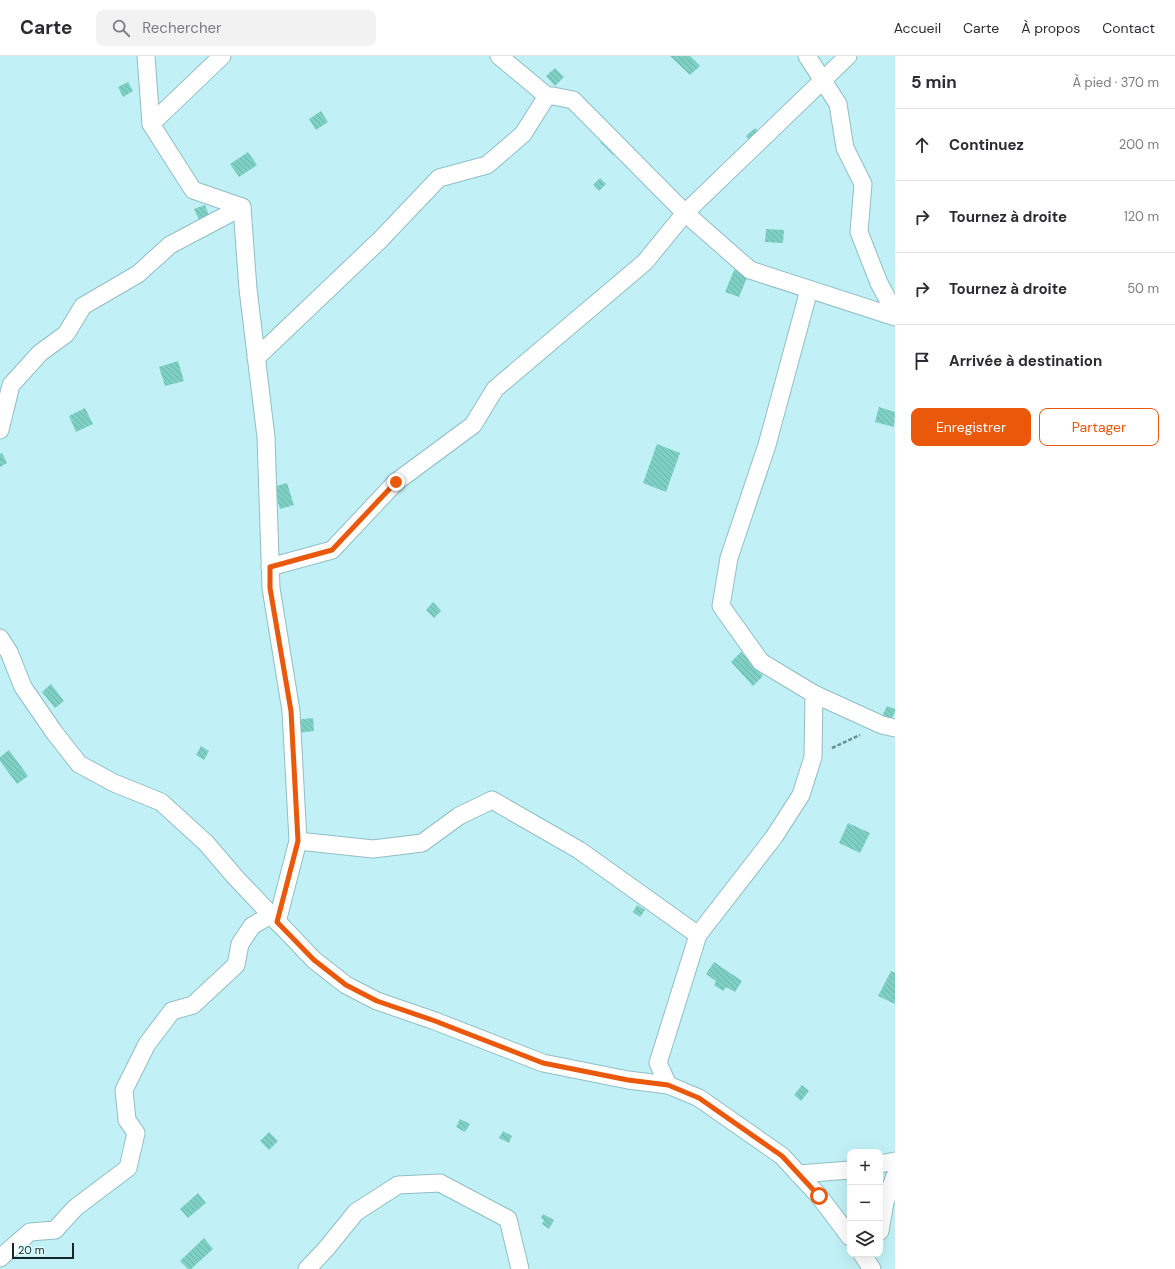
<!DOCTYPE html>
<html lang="fr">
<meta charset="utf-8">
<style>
body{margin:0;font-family:"DM Sans",sans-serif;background:#f2f2f3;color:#2b2b33}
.controls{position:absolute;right:12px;bottom:12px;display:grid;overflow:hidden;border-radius:8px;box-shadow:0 4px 16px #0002}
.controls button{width:36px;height:36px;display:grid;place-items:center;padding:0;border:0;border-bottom:1px solid #e1e1e2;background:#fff;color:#2b2b33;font:20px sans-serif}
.scale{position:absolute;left:12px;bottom:10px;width:62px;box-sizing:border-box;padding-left:4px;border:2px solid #15282a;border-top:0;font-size:11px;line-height:14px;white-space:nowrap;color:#15282a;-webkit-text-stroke:3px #defafd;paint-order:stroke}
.stop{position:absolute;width:12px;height:12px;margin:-9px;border:3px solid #ea580c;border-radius:50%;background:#fff}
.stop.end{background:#ea580c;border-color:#fff;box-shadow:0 1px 4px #0008}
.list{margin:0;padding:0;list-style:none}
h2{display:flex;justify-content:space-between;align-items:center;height:52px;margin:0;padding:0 16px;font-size:17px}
h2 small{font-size:13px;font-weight:400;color:#7c7c81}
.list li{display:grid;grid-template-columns:26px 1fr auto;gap:12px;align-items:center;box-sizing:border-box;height:72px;padding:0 16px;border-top:1px solid #e1e1e2}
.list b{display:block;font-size:15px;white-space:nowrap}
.list em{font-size:13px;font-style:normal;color:#7c7c81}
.actions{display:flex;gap:8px;padding:12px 16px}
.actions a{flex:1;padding:9px 0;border:1px solid #ea580c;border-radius:8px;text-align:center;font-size:14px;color:#ea580c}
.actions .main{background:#ea580c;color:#fff}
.icon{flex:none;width:22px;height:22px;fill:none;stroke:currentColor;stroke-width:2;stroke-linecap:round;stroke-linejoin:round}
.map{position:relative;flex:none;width:895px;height:1213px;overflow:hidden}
header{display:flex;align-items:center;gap:24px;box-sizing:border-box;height:56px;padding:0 20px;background:#fff;border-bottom:1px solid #e1e1e2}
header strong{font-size:19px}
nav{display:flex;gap:22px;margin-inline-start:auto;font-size:14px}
.search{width:280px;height:36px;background:#f2f2f3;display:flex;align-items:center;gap:10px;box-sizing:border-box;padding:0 14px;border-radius:8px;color:#7c7c81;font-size:15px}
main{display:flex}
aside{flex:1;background:#fff}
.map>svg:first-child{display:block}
.building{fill:url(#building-back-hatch)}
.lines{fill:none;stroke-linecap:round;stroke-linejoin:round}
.minor-casing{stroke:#90bec3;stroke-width:19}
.path{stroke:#6c8e91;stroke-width:2.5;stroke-dasharray:4 2;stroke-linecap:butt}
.minor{stroke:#fff;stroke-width:17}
.route{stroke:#ea580c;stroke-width:5}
</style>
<header>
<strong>Carte</strong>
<div class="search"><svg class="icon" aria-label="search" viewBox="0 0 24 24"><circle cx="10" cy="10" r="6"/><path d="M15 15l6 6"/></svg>Rechercher</div>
<nav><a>Accueil</a><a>Carte</a><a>À propos</a><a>Contact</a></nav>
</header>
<main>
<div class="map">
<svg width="895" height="1213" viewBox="0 0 895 1213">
<defs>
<pattern id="building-back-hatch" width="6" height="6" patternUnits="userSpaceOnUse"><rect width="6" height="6" fill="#7ed0c4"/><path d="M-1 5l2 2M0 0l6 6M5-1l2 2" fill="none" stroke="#6cb3a9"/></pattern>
</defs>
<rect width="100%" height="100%" fill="#c1f1f6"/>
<g class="building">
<path d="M670,0h20l10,10 -10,9z"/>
<path d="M555,12l9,9 -9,9 -9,-10z"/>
<path d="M128,26l5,9 -10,6 -5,-10z"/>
<path d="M321,55l7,11 -12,8 -7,-11z"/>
<path d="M755,72l7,7 -9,9 -7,-8z"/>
<path d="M607,80l12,13 -6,6 -13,-13z"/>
<path d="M248,96l9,13 -18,12 -9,-13z"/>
<path d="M600,122l6,6 -7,7 -6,-6z"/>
<path d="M205,149l5,13 -10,4 -6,-13z"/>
<path d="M766,173l18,1 -1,13 -18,-1z"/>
<path d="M735,212l14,5 -10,24 -14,-5z"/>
<path d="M178,305l6,20 -19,5 -6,-19z"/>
<path d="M879,351l16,5 -1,15 -19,-5z"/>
<path d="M85,352l8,16 -17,8 -7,-16z"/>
<path d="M657,388l23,9 -14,39 -23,-9z"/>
<path d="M2,397l5,10 -7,4v-13z"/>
<path d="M287,427l7,22 -14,4 -7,-22z"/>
<path d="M433,546l8,9 -7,7 -8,-8z"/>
<path d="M741,596l22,24 -10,10 -22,-24z"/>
<path d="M51,628l13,17 -9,7 -13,-16z"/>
<path d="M887,650l8,3v3l-6,12 -9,-4z"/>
<path d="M313,662l1,13 -17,2 -2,-13z"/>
<path d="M201,690l8,5 -5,9 -8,-5z"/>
<path d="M9,694l19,26 -11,8 -17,-23v-4z"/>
<path d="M848,767l22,10 -10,20 -21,-10z"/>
<path d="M637,849l8,5 -5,7 -7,-5z"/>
<path d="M714,906l28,19 -7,11 -9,-5 -3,4 -9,-6 2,-4 -10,-7z"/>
<path d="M891,915l4,2v31l-17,-8z"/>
<path d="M802,1029l7,6 -8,10 -7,-6z"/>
<path d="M460,1063l10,5 -5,8 -9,-5z"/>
<path d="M503,1075l9,5 -3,7 -10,-5z"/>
<path d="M269,1076l9,9 -9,9 -9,-9z"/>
<path d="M198,1137l8,10 -18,15 -8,-9z"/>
<path d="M543,1158l11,6 -5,9 -7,-5 2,-4 -3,-2z"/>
<path d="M204,1182l9,11 -22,20h-3l-8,-8z"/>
</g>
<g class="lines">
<defs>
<g id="minor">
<path d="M146,0l5,68 42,66 49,17 6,82 18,148 5,151 20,123 7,130 -21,81"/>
<path d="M499,0l48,40h6l20,4 112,113 65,57 145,47"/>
<path d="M807,0l31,48 7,44 18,36 -4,48 20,51 16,30"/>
<path d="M151,68l71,-68"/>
<path d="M809,234l-42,155 -38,113 -8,48 40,56 53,32 68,31 13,3"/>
<path d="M256,302l124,-118 59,-62 48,-13 36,-31 24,-38"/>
<path d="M0,374l11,-45 29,-32 26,-19 17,-28 55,-32 32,-29 72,-38"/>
<path d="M270,511l62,-17 64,-68 77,-57 22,-36 150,-127 40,-49 163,-157"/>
<path d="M0,582l9,14 14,35 31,45 25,32 35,19 47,19 45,41 30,35 78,82 32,25 31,16 58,20 108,42 85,17 40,5 31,13 83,58 37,40 31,41"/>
<path d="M298,785l75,8 49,-6 37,-27 33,-16 87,50 119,85"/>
<path d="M668,1029l-10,-22 40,-128 76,-98 27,-42 12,-38 1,-63"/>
<path d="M880,1108l15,-3"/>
<path d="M798,1118l52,-4"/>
<path d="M880,1175l5,-29 10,-26"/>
<path d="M862,1198l10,15"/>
<path d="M0,1202l30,-26 25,-2 20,-22 53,-40 8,-35 -9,-13 -3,-30 23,-46 25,-33 21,-6 43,-40 4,-21 12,-18 19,-11"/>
<path d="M307,1213l19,-20 30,-37 42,-27 42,-2 68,36 12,50"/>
</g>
</defs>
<use href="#minor" class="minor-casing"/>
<path class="path" d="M832,692l28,-13"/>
<use href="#minor" class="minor"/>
</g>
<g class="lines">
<path class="route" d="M396,426l-64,68 -62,17v21l21,123 7,130 -21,81 37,38 32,25 31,16 58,20 108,42 85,17 40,5 31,13 83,58 37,40"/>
</g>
</svg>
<div class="controls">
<button>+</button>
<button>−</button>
<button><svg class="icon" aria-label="layers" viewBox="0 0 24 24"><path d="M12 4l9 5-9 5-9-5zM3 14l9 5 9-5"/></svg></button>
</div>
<div class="scale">20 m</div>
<div class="stop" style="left:819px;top:1140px"></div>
<div class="stop end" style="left:396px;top:426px"></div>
</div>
<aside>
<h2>5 min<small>À pied · 370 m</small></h2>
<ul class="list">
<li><svg class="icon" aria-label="ahead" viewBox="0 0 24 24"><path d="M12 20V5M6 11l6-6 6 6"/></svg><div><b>Continuez</b></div><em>200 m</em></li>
<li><svg class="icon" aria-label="right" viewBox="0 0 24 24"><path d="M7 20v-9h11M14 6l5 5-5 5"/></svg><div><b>Tournez à droite</b></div><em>120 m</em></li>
<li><svg class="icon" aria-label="right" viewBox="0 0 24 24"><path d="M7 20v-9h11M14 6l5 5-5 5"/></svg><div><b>Tournez à droite</b></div><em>50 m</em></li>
<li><svg class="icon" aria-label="arrive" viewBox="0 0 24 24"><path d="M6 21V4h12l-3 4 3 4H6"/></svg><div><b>Arrivée à destination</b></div></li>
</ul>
<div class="actions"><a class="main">Enregistrer</a><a>Partager</a></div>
</aside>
</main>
